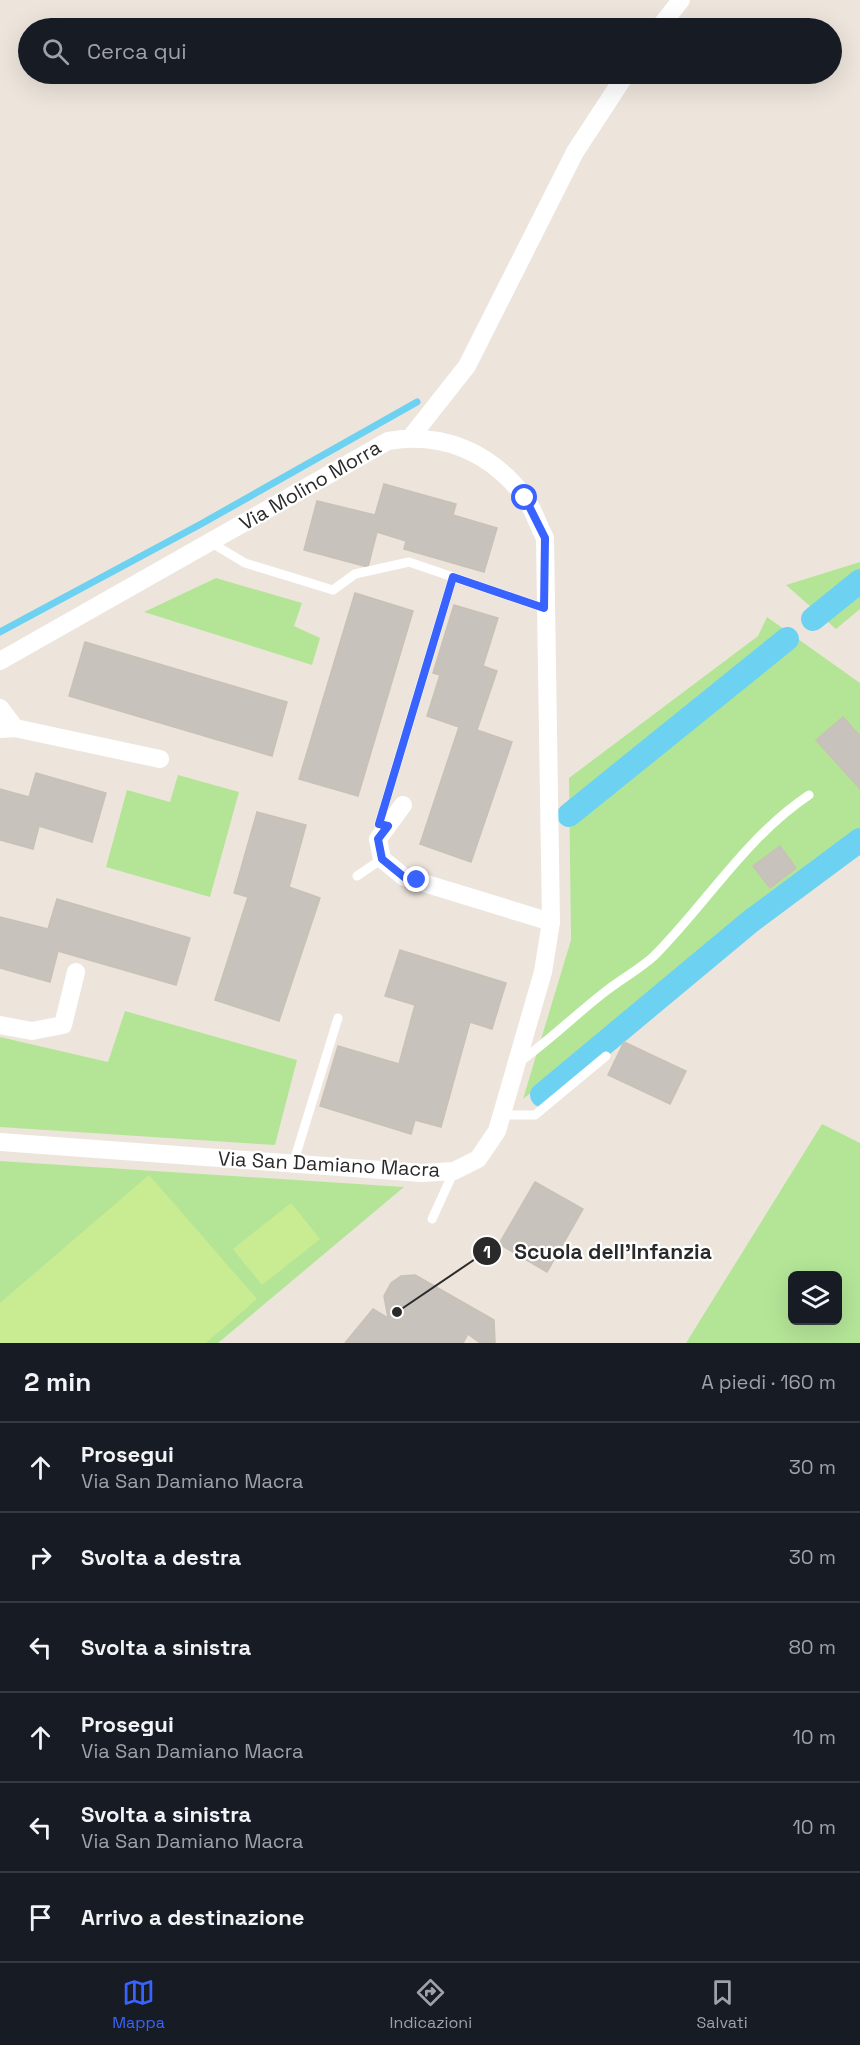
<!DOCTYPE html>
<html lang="it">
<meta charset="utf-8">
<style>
body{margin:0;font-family:"Space Grotesk",sans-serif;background:#20242c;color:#f1f3f6}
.controls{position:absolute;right:18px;bottom:18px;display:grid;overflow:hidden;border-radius:9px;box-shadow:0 6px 24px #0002}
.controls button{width:54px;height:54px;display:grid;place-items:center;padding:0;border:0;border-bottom:2px solid #363941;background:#171b24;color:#f1f3f6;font:30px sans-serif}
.stop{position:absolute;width:18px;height:18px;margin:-14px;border:4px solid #3863fe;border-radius:50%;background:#fff}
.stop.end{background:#3863fe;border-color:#fff;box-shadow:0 2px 6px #0008}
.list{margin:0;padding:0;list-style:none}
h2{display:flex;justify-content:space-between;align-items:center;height:78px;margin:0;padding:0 24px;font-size:26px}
h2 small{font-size:20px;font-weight:400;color:#9ea1a6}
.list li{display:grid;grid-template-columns:39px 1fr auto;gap:18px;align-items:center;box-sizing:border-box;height:90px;padding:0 24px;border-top:2px solid #363941}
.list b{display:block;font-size:22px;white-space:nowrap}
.list p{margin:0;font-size:20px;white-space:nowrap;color:#9ea1a6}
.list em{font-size:20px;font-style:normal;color:#9ea1a6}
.icon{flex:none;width:33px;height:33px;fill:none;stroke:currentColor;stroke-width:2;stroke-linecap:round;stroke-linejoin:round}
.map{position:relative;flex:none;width:860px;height:1343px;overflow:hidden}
.search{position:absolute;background:#171b24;box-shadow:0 6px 24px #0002;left:18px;right:18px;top:18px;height:66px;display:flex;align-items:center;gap:15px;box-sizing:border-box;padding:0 21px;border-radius:33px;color:#9ea1a6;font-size:22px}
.sheet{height:618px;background:#171b24}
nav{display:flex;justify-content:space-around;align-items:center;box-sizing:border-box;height:84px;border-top:2px solid #363941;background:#171b24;font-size:16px;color:#9ea1a6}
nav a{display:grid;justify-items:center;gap:3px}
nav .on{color:#3863fe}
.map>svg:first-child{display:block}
.green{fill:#b4e597;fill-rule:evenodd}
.pitch{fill:#c9ec93}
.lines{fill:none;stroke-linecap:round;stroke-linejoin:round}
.stream{stroke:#6dd2f1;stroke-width:7}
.canal{stroke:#6dd2f1;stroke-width:24}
.building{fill:#c8c2bc;stroke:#c8c1b6;stroke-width:1.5}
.lane{stroke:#fff;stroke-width:9}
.street{stroke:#fff;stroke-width:18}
.route{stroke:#3863fe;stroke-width:8}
.labels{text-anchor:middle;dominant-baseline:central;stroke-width:4.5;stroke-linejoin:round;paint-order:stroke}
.street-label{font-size:20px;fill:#2a2a2a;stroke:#fff}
.leader{fill:none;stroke:#2a2a2a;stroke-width:2}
.callout-dot{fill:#2a2a2a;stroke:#fff;stroke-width:2}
.mark-label{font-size:18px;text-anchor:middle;font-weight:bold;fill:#fff}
.callout-label{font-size:21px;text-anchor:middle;font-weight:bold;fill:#2a2a2a;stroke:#fff;stroke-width:4.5;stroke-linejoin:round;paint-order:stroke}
</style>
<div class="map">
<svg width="860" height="1343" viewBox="0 0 860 1343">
<rect width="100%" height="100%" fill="#ede5dc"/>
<g class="green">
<path d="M860,562v47l-24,20 -50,-44z"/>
<path d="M216,578l86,25 -8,23 26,12 -8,27 -168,-53z"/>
<path d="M767,617l93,66v150l-337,266 48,-159 -2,-162 189,-142z"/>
<path d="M178,775l61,17 -29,105 -104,-30 21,-77 43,12z"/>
<path d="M125,1011l172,49 -22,85 -275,-18v-90l108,25z"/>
<path d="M822,1124l38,19v200h-174zM792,1276h46v44h-46z"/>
<path d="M0,1161l404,26 -186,156h-218z"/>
</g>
<g class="pitch">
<path d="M149,1175l108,124 -51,44h-206v-40z"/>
<path d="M291,1203l29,36 -58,46 -29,-36z"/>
</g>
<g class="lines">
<path class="stream" d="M0,632l201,-108 216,-122"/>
<g class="canal">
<path d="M813,619l47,-38"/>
<path d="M569,815l218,-176"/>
<path d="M542,1095l209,-174 109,-81"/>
</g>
</g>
<g class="building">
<path d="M384,484l72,20 -3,11 44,13 -13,44 -80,-23 2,-8 -29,-9 -9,35 -64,-17 13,-49 58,14z"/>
<path d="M355,593l58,18 -55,185 -59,-17z"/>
<path d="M454,605l44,13 -15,48 14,5 -20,59 35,12 -41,120 -51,-18 39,-117 -32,-11 13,-41 -7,-2z"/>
<path d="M85,642l202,60 -15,54 -203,-60z"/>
<path d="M843,717l17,19v53l-44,-49z"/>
<path d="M36,773l70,20 -14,49 -53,-16 -6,23 -33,-9v-51l29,8z"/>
<path d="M257,812l49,13 -17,62 31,11 -41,123 -64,-21 33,-103 -14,-4z"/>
<path d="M780,846l16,22 -26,20 -17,-22z"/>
<path d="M57,899l133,39 -14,47 -118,-34 -8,31 -50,-14v-51l48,12z"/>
<path d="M400,950l106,33 -14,46 -22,-7 -29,105 -26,-7 -4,14 -91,-28 18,-60 61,18 16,-59 -30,-9z"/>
<path d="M624,1042l62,29 -16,33 -62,-29z"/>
<path d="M535,1182l48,27 -36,63 -48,-28z"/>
<path d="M415,1275l79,45 1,23h-15l-12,-9 -5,9h-118l28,-34 15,9 -4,-22 7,-13 10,-7z"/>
</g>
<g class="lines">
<g class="lane">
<path d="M210,542l35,21 88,27 22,-16 54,-12 135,46"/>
<path d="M379,824l74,-247"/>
<path d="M357,876l25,-17"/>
<path d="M518,1063c31,-22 58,-49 88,-72 15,-12 34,-22 48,-35 52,-52 92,-119 155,-161"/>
<path d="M501,1115h34l71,-59"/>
<path d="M293,1164l45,-146"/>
<path d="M432,1219l22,-48"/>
</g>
<g class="street">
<path d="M659,28l22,-28"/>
<path d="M411,437l56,-71 108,-214 51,-78"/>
<path d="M0,661l388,-220c55,-9 102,11 136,55 9,12 14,29 21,42l6,384 -8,50 -46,159 -19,28 -24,12 -32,2 -422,-31"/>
<path d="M0,708l15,20"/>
<path d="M0,729l15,-1 145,31"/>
<path d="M403,805l-25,34 4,20 22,18 147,45"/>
<path d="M0,1025l32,6 31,-6 13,-53"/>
</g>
</g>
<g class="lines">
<path class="route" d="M417,880l-13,-3 -22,-18 -4,-20 10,-13 -9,-2 74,-247 91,31 1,-70 -20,-40"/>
</g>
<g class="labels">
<g class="street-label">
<text transform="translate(310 485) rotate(-30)">Via Molino Morra</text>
<text transform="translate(329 1164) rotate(3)">Via San Damiano Macra</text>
</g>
</g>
<path class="leader" d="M397 1312L487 1251"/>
<g class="callout-dot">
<circle cx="397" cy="1312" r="6"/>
<circle cx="487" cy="1251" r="15"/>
</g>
<g class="mark-label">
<text x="487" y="1258">1</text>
</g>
<g class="callout-label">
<text x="613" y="1259">Scuola dell'Infanzia</text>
</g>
</svg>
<div class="controls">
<button><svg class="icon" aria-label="layers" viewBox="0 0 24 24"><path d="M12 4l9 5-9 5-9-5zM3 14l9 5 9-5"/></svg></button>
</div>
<div class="stop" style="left:525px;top:498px"></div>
<div class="stop end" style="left:417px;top:880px"></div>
<div class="search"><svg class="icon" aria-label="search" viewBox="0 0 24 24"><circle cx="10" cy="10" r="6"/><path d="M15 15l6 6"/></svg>Cerca qui</div>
</div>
<section class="sheet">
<h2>2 min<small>A piedi · 160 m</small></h2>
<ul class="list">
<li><svg class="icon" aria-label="ahead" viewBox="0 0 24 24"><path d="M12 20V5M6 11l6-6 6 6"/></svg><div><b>Prosegui</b><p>Via San Damiano Macra</p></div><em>30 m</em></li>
<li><svg class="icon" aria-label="right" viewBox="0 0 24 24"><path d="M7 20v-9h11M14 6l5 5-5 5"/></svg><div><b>Svolta a destra</b></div><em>30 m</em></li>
<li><svg class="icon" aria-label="left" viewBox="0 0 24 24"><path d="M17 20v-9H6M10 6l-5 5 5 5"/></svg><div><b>Svolta a sinistra</b></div><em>80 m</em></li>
<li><svg class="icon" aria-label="ahead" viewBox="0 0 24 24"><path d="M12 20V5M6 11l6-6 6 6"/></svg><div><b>Prosegui</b><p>Via San Damiano Macra</p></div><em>10 m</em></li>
<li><svg class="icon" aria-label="left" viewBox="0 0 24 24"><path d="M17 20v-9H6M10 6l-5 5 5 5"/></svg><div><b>Svolta a sinistra</b><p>Via San Damiano Macra</p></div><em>10 m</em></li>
<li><svg class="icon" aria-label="arrive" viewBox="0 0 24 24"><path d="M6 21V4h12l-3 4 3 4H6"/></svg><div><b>Arrivo a destinazione</b></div></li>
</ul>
</section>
<nav>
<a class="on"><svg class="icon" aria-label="map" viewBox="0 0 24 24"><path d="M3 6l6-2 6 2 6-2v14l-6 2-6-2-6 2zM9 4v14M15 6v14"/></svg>Mappa</a>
<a><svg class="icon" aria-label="directions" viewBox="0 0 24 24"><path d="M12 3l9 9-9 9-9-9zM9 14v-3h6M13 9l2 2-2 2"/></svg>Indicazioni</a>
<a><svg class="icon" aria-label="saved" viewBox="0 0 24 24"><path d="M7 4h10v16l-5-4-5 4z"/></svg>Salvati</a>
</nav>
